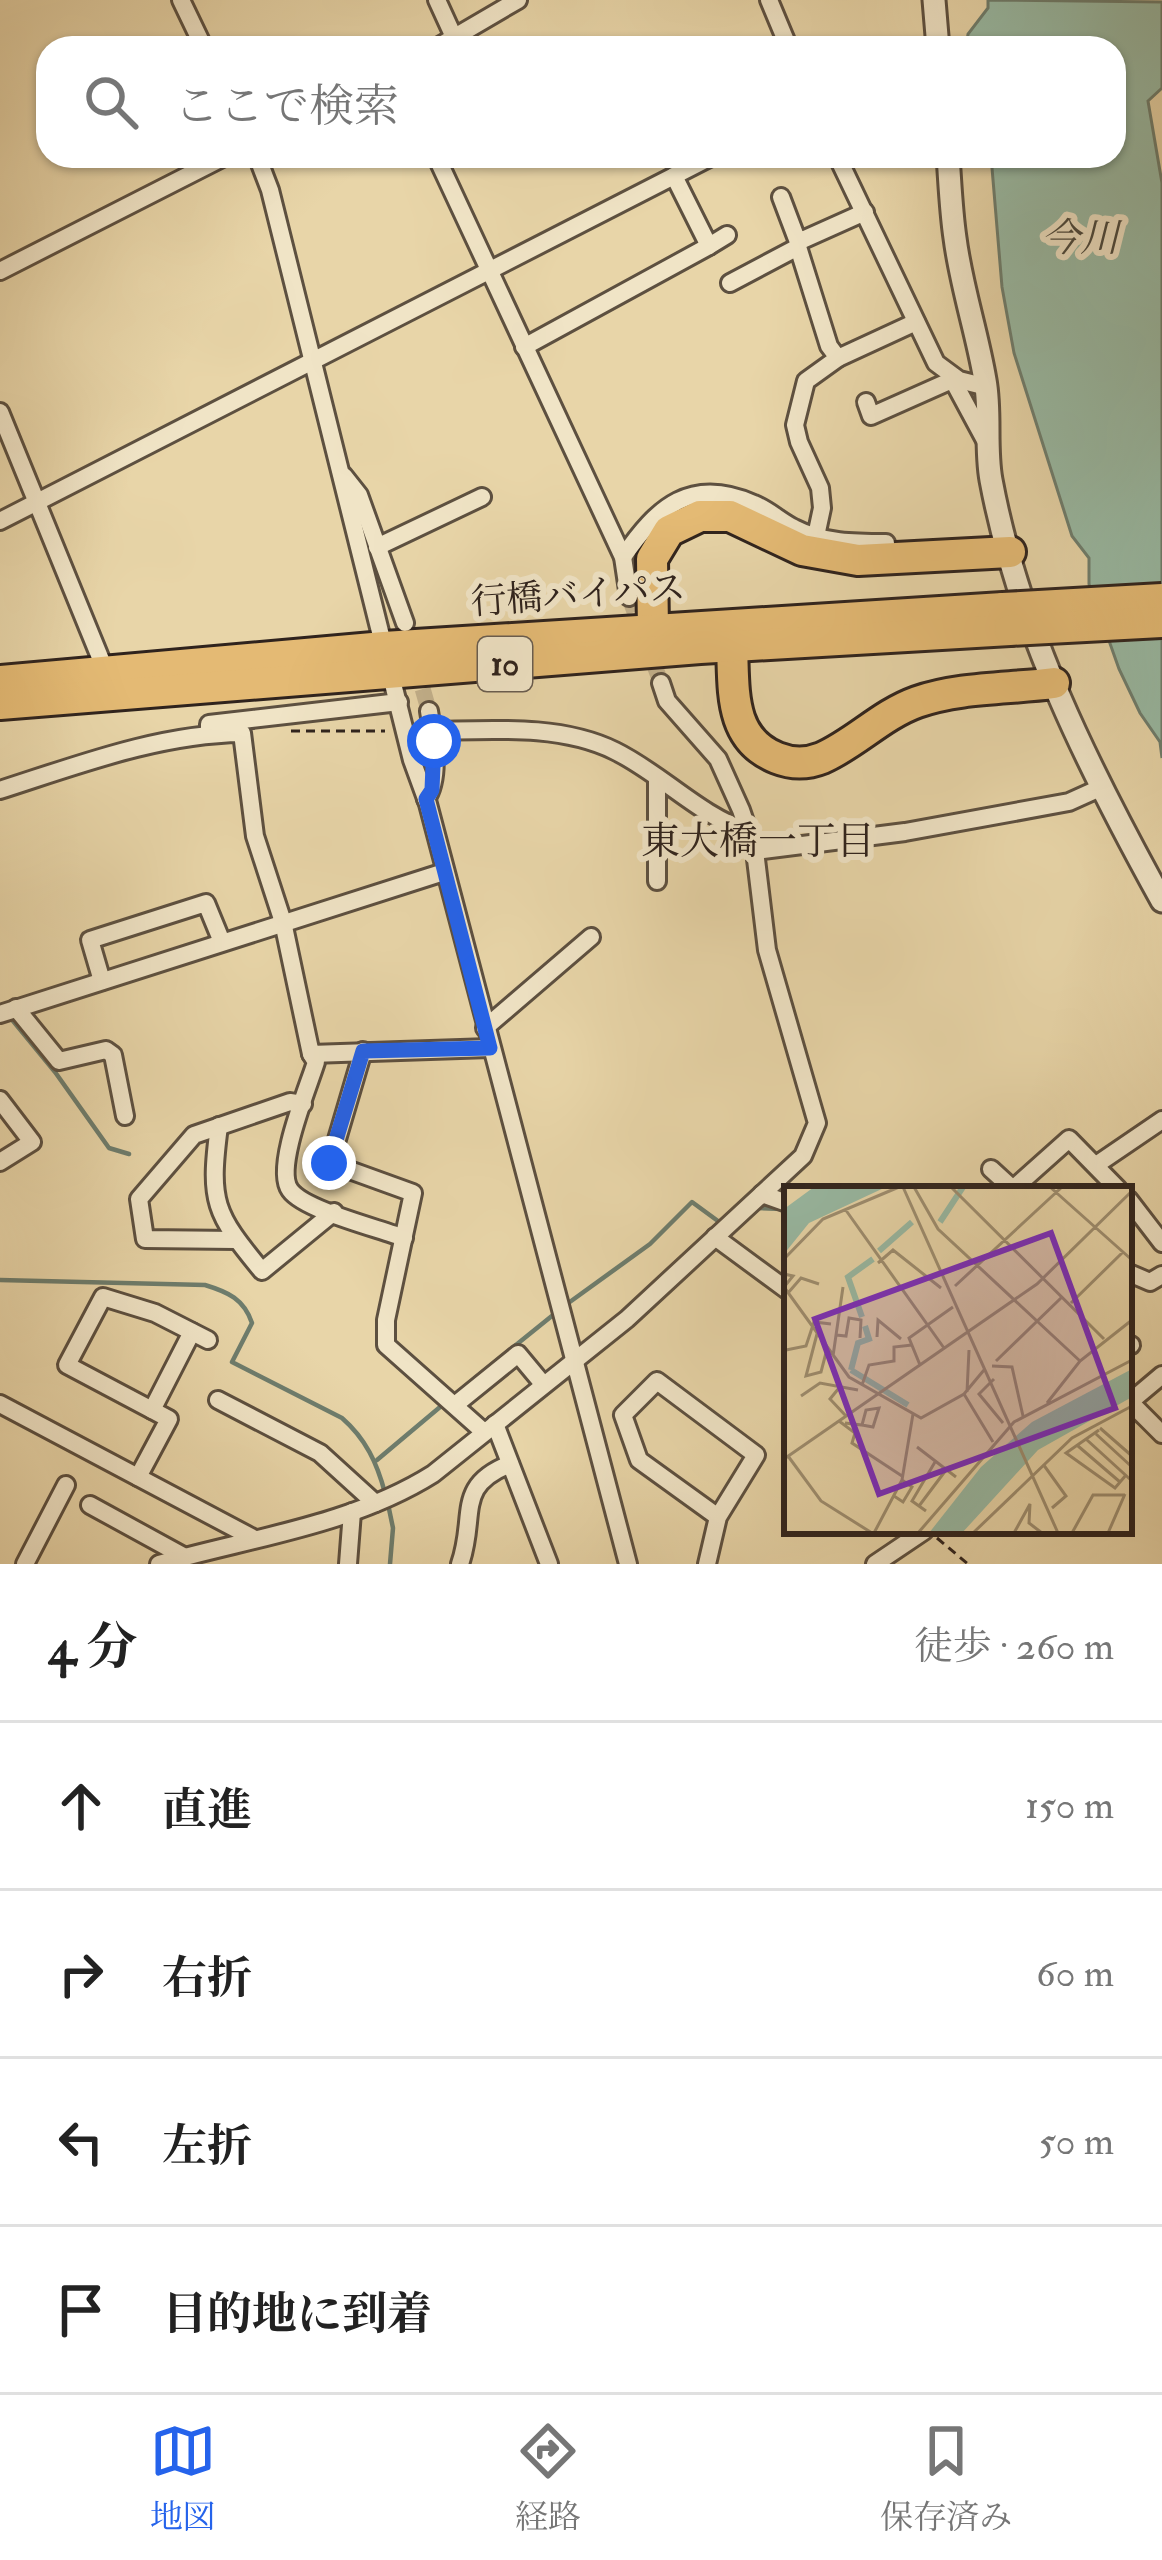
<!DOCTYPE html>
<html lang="ja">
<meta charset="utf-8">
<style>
body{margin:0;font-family:"IM FELL Double Pica","Noto Serif JP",serif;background:#f2f2f2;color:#222}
.stop{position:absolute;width:36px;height:36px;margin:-27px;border:9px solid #2563eb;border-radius:50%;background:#fff}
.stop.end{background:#2563eb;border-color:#fff;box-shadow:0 3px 12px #0008}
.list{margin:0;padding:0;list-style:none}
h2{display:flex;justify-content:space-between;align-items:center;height:156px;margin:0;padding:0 48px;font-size:51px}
h2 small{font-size:39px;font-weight:400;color:#767676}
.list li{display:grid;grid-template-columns:78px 1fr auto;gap:36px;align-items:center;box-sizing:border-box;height:168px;padding:0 48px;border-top:3px solid #e0e0e0}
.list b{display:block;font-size:45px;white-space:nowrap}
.list em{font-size:39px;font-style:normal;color:#767676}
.icon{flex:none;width:66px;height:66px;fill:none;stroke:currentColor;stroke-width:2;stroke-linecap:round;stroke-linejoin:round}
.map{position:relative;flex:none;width:1162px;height:1564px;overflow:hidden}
.search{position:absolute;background:#fff;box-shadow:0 3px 9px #0004;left:36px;right:36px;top:36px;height:132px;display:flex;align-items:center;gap:30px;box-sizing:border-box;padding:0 42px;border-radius:36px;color:#767676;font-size:45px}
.sheet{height:828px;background:#fff}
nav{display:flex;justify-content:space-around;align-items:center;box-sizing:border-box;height:168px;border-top:3px solid #e0e0e0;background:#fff;font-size:33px;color:#767676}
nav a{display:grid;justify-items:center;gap:6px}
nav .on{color:#2563eb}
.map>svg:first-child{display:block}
.water{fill:#98b9a3;stroke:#6e7d6d;stroke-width:3}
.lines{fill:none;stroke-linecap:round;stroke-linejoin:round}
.stream{stroke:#6e7d6d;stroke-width:4.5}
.minor-tunnel{stroke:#c3b18c;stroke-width:16;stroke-dasharray:16 8;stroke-linecap:butt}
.minor-casing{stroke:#5d5040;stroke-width:22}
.tertiary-casing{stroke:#5d5040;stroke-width:27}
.trunk-casing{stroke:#2f231d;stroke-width:36}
.path{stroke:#2f231d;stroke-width:3;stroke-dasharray:9 6;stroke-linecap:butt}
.minor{stroke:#f0e4c6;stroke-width:16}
.tertiary{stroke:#f0e4c6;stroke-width:21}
.trunk{stroke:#e4ba74;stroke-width:30}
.trunk-bridge-casing{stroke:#2f231d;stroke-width:36;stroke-linecap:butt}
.trunk-bridge{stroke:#e4ba74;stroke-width:30}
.route{stroke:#2563eb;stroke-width:15}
.labels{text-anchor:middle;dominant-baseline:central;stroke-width:12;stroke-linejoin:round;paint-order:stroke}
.shield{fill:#f0e4c6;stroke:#695d50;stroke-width:3}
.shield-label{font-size:33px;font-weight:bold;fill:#2f231d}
.street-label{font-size:36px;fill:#2f231d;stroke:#f0e4c6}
.water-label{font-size:39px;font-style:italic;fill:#49483e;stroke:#f0e4c6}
.neighbourhood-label{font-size:39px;fill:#2f231d;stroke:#f0e4c6}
.inset-river{fill:none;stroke:#98b9a3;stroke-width:6}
.inset-road{fill:none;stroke:#9e8e70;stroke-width:3}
.view{fill:#7b2cbf;fill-opacity:0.15;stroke:#7b2cbf;stroke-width:6}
.inset-edge{fill:none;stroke:#2f231d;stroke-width:6}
</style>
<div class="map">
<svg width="1162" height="1564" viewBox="0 0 1162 1564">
<rect width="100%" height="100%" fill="#e8d5a8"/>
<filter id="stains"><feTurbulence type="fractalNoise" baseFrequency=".00167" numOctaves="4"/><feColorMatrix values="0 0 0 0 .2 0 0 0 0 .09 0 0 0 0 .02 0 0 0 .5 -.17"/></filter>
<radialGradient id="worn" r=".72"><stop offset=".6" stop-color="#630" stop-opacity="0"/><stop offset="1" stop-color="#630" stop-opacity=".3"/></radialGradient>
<path class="water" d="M988,0l174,2v86l-14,13 14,82v575l-2,-16 -20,-29 -21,-44 -30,-85v-26l-17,-22 -58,-183 -12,-66 -11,-131h123v-108h-148l2,-14 20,-26z"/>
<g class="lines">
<g class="stream">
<path d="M9,1016l46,56 54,76 20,6"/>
<path d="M757,1208l25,1"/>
<path d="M0,1280l205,5c23,7 39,14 47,38l-20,39 110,56c24,21 35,45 43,75"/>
<path d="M567,1304l83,-60 42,-42 30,22"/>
<path d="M474,1379l84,-68"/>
<path d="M1129,1416l13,9"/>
<path d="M377,1460l69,-58"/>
<path d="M388,1504l5,24 -3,36"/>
</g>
<g class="minor-tunnel">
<path d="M629,597l32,86"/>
<path d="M416,666l13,45"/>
</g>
<defs>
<g id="minor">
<path d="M181,0l23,48"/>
<path d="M437,0l16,35"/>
<path d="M769,0l20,48"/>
<path d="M436,48l82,-48"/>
<path d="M257,156l13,34 142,570 16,44 200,760"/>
<path d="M436,156l187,401 6,40"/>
<path d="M837,156l99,207 23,17 28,7"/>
<path d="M674,176l35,70 18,-11"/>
<path d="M781,197l17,45 67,-30"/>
<path d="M798,247l31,99 9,12 78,-36"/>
<path d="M0,271l226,-115"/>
<path d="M730,283l68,-36v-5"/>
<path d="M524,347l185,-101"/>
<path d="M950,375l36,67"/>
<path d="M866,402l5,14 81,-36"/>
<path d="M0,412l106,260"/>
<path d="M344,476l15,19 46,128"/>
<path d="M0,521l713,-365"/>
<path d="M816,536l6,-28 -2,-20 -21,-46 -4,-17 11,-44 32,-23"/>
<path d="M377,547l105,-50"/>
<path d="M623,557c34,-50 68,-81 131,-53 15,6 26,17 40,24 28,15 62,15 92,15"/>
<path d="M209,729v-5l190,-22"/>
<path d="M432,731c59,-1 129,-7 183,20 47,23 83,64 134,81"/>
<path d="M0,790c78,-25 159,-56 242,-57l13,103 28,86 28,132 179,-6"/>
<path d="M426,799c15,-22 7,-62 3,-88"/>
<path d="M755,851l150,-19 164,-30 31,-14"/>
<path d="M657,881v-103"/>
<path d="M102,981l-12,-41 116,-37 16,39"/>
<path d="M16,1008l43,53 47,-11 7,5 12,61"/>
<path d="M0,1014l444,-142"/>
<path d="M485,1028l106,-91"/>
<path d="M363,1051l-33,112 83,30 -27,127v25l98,87"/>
<path d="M311,1054l5,8c-8,26 -42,106 -26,128 14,20 88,38 114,48"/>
<path d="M0,1100l32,42 -32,20"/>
<path d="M219,1126c-10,76 -5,87 43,145l72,-59"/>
<path d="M1096,1165l66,-45"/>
<path d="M991,1169l22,20"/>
<path d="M1013,1189l56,-50 49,50"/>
<path d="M762,1194l25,9"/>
<path d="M1129,1200l33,43"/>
<path d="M715,1237l72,53"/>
<path d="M236,1240l-91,-1 -6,-40 55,-64 96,-33 13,2"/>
<path d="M1129,1273l21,9 12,-7"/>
<path d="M1129,1344l2,1"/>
<path d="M218,1400l102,53 55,50"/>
<path d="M1129,1401l33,33"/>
<path d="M1130,1402l32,-27"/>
<path d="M0,1404l253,134"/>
<path d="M455,1405l63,-51 25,30"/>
<path d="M152,1410l40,-78"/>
<path d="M495,1424l54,140"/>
<path d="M138,1477l31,-58 -102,-54 36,-68 52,16 53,27"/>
<path d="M90,1505l95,52"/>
<path d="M25,1564l41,-79"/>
<path d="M159,1564c91,-26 193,-39 274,-90l194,-155 176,-163 14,-33 -50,-173 -12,-99 -14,-41 -23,-51 -51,-58 -6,-18"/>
<path d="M348,1564l4,-52"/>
<path d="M460,1564c17,-48 -6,-78 50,-100"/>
<path d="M707,1564l11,-47 38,-62 -99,-74 -34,34 16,45 79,57"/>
<path d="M875,1564l49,-33"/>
</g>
<g id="tertiary">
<path d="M934,0l4,48"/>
<path d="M948,156c2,27 3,55 7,82 6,48 22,94 30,142 6,33 0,67 6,100 28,150 98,289 171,421"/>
</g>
<g id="trunk">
<path d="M653,630l-1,-71 17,-28 31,-15h30l72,34 56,10 152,-8"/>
<path d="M732,647c2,43 -3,92 45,111 15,6 30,6 45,0 34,-15 59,-43 95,-56 43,-15 92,-13 137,-19"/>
<path d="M0,681l384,-34 619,-39"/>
<path d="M0,704l700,-56 310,-18"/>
</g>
</defs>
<use href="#minor" class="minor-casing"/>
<use href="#tertiary" class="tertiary-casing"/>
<use href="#trunk" class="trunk-casing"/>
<g class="path">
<path d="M291,731h94"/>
<path d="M937,1538l31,26"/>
</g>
<use href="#minor" class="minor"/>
<use href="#tertiary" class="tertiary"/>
<use href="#trunk" class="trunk"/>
<defs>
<g id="trunk-bridge">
<path d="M1003,608l159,-9"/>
<path d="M1010,630l152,-8"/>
</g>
</defs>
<use href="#trunk-bridge" class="trunk-bridge-casing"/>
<use href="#trunk-bridge" class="trunk-bridge"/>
</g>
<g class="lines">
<path class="route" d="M329,1163l34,-112 127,-3 -64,-249 6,-9 2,-49"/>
</g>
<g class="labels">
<rect class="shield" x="478" y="637" width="54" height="54" rx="9"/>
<g class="shield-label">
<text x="505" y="664">10</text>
</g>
<g class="street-label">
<text transform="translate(578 595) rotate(-4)">行橋バイパス</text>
</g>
<g class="water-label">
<text x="1080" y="238">今川</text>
</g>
<g class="neighbourhood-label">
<text x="758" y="841">東大橋一丁目</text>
</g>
</g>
<g transform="translate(784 1186)">
<rect width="348" height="348" fill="#e8d5a8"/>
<path d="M30,1h72l-77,36 -25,31v-45zM348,183v28l-94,53 -76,83h-33l52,-66 51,-45z" fill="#98b9a3"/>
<path class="inset-river" d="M156,36l23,-35M95,65l33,-29M78,131l-14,-40 25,-18M67,184l7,-27 11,-4 -4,-13M67,184l57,35"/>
<path class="inset-road" d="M119,1l155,346M130,1l24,42 142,132M167,1l153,152M266,1l82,73M61,23l99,139M0,73l39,-40 76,-32M94,77l15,-13 48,38M0,88l9,2 -9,11 65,90 72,41 43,-24 20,-24M171,100l107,-99M4,107l13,-15 18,6M287,117l52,-51M33,148l-11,42 15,-4 6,-23M52,149l10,1 3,-18 12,2 -1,18M93,151l1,-17 23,19M2,164l20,-4 8,-24 17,2M49,170l10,-69M212,175l65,-63M136,179l-11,-27 44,-31M208,180l20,1 11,49M210,193l-15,15 24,29M78,199l7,-20 25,-4v-14l18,-2M55,202l-9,11 16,17M183,206l2,-42M180,208l29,48M17,210l19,-13 38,7M263,217l33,-42 52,-41M55,235l16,12 -3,10 50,33M61,237l17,2 4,-15 13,-2 -6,19 -11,-2M316,242l32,28M315,244l-33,23 49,35 11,-13M312,248l36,33M303,254l45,41M294,260l42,36M133,261l39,30M4,270l33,45 51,32M0,273l253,-175 95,-93M259,278l23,32 -14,12M110,310l9,6 9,-15 -10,-7M135,320l27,-36M142,325l-14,-10 23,-39M90,347l28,-53 11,-66M134,347l96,-111 118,-62M189,347l99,-95 60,-32M230,347l16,-29 -1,19 13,10M288,347l21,-38h32M324,347l17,-39"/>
<path class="view" d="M267,47l64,175 -236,86 -64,-175z"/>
<rect width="348" height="348" class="inset-edge"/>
</g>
<rect width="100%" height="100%" filter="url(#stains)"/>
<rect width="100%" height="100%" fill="url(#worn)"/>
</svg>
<div class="stop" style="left:434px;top:741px"></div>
<div class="stop end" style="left:329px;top:1163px"></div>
<div class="search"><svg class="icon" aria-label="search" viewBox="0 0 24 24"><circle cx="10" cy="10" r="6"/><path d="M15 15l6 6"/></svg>ここで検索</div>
</div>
<section class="sheet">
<h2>4 分<small>徒歩 · 260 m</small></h2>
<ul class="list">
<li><svg class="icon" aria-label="ahead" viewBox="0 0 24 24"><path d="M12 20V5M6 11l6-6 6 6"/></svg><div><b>直進</b></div><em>150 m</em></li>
<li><svg class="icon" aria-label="right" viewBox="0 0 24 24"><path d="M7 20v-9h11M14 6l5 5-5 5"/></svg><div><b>右折</b></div><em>60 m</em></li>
<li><svg class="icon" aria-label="left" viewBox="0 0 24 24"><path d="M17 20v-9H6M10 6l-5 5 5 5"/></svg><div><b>左折</b></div><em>50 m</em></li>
<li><svg class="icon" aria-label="arrive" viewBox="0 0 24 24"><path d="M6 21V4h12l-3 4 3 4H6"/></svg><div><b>目的地に到着</b></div></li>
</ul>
</section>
<nav>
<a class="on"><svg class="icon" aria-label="map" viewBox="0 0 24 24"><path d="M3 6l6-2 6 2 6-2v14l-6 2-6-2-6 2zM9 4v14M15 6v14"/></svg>地図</a>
<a><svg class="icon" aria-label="directions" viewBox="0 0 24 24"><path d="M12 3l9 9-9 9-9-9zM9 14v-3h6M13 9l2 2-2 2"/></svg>経路</a>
<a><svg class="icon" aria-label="saved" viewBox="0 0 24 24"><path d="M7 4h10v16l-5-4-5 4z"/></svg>保存済み</a>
</nav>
